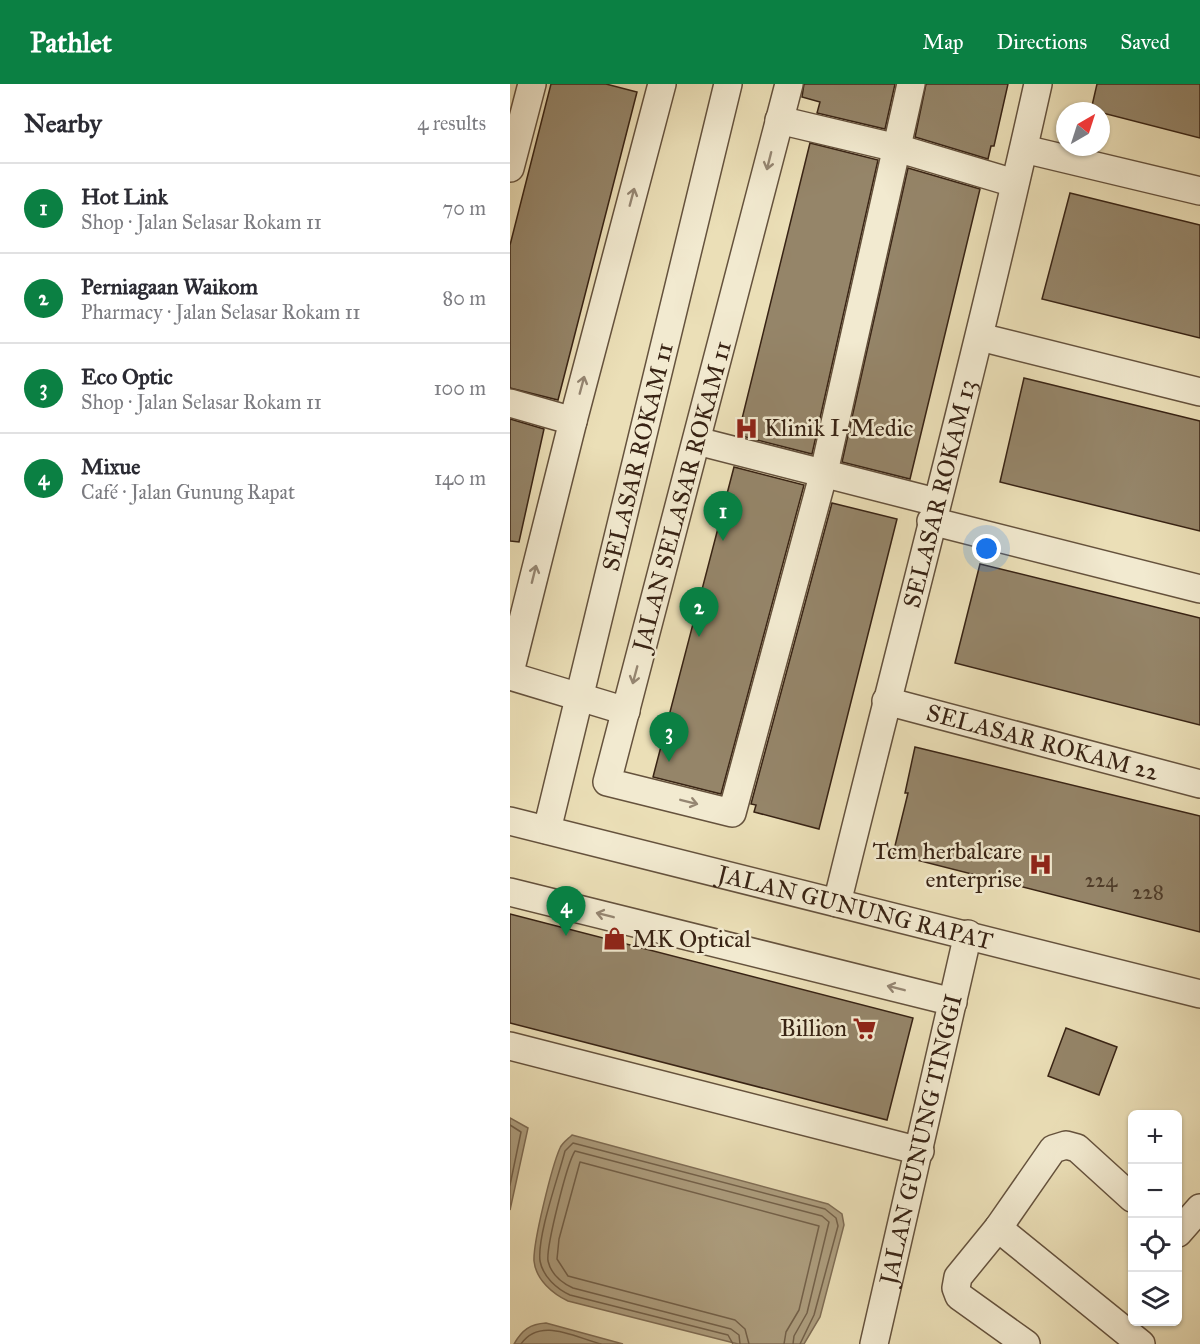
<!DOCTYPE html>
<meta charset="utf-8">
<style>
body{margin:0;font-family:"IM FELL Great Primer",serif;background:#f2f2f3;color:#2b2b33}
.controls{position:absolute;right:18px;bottom:18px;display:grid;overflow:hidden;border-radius:9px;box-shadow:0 2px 4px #0004}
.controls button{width:54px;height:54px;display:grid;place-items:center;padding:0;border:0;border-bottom:2px solid #e1e1e2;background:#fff;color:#2b2b33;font:30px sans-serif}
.compass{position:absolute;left:546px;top:18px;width:54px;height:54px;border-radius:50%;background:#fff;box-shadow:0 2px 4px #0004;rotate:39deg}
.you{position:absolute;left:477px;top:465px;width:21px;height:21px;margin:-15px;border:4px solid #fff;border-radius:50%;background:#1a73e8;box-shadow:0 0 0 9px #1a73e833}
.badge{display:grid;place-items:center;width:39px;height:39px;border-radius:50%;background:#0b8043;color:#fff;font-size:20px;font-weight:700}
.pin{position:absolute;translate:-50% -50px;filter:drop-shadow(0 2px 3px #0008)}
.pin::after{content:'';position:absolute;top:32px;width:21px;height:18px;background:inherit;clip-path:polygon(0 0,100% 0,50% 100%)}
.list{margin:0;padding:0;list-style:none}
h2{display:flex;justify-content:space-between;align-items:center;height:78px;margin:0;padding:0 24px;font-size:26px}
h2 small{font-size:20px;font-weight:400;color:#7c7c81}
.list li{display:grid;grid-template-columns:39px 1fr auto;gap:18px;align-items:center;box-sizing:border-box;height:90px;padding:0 24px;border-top:2px solid #e1e1e2}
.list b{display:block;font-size:22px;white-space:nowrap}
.list p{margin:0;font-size:20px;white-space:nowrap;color:#7c7c81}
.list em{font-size:20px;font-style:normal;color:#7c7c81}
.icon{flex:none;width:33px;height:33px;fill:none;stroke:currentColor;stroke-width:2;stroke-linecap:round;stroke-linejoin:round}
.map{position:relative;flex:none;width:690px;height:1260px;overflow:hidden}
header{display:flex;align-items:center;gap:36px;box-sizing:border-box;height:84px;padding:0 30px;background:#0b8043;color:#fff}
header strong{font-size:28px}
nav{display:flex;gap:33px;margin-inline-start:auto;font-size:21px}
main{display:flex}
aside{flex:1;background:#fff}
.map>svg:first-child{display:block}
.water{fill:#ae9f80;stroke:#7f6d55;stroke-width:1.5}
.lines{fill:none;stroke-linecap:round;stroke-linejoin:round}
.shore{stroke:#73614a;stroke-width:1.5}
.building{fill:#958569;stroke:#382314;stroke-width:1.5}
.minor-casing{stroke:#65523d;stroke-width:30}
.minor{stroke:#f2ead0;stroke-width:27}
.oneway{stroke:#958672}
.labels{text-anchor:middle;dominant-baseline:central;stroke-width:5;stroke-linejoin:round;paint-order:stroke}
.number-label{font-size:21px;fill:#4f3c29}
.poi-label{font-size:24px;fill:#382314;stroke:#f2ead0;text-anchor:start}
.street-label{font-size:24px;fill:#382314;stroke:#f2ead0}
</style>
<header>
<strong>Pathlet</strong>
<nav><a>Map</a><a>Directions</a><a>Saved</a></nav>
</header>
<main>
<aside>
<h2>Nearby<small>4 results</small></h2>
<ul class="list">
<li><span class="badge">1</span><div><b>Hot Link</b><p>Shop · Jalan Selasar Rokam 11</p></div><em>70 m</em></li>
<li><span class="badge">2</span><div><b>Perniagaan Waikom</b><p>Pharmacy · Jalan Selasar Rokam 11</p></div><em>80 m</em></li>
<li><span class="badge">3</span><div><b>Eco Optic</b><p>Shop · Jalan Selasar Rokam 11</p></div><em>100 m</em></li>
<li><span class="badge">4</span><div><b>Mixue</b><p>Café · Jalan Gunung Rapat</p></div><em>140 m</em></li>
</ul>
</aside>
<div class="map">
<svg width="690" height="1260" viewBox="0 0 690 1260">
<rect width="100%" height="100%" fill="#ebdfb7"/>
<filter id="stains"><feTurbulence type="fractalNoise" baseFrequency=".00333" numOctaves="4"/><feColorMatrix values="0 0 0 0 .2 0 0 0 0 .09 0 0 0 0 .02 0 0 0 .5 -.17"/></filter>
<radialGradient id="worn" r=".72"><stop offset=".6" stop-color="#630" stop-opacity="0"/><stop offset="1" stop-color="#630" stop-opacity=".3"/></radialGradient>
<g class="water">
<path d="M0,1034l18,10 -18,82z"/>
<path d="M62,1051l256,69 14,10 2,11 -24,92 -16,27h-66l-170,-43c-15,-7 -32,-21 -34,-40 -1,-19 18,-95 26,-113 2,-5 8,-9 12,-13z"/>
<path d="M36,1239l77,21h-109c8,-14 16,-20 32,-21z"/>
</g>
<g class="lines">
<g class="shore">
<path d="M0,1041l11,7 -11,53"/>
<path d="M11,1260c19,-27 53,-7 80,0"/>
<path d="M223,1260l-5,-9 -158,-40c-13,-6 -27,-18 -30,-34 -3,-25 18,-83 25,-110l8,-8 252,66 11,9 2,8 -24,89 -14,29"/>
<path d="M230,1260l-1,-9 -8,-6 -158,-41c-11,-5 -22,-14 -25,-27 -2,-14 19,-98 27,-110l247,65 7,6 -22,91 -13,23 -1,8"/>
<path d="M239,1260l-4,-15 -10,-9 -167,-44 -11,-17 2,-20 21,-77 239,64 -20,84 -13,22 -2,12"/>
</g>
</g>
<g class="building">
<path d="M41,0h55l31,8 -79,308 -48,-12v-143z"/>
<path d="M294,0h91l-10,45 -68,-16 3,-11 -18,-5z"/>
<path d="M416,0h82l-14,62h-3l-3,13 -73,-22z"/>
<path d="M587,0h103v54l-109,-28z"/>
<path d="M300,59l68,17 -66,294 -74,-19z"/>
<path d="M398,84l72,21 -70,290 -68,-17z"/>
<path d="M560,109l130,32v113l-158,-39z"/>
<path d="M514,294l176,43v110l-200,-49z"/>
<path d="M0,335l34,10 -25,113 -9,-1z"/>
<path d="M224,383l70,18 -83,309 -68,-17z"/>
<path d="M322,419l65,16 -78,310 -65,-17 2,-7 -5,-1z"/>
<path d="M470,480l220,54v107l-245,-62z"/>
<path d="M405,663l285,69v116l-307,-78 15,-61h-3z"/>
<path d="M0,830l403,104 -26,102 -377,-97z"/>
<path d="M556,944l51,19 -18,48 -51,-19z"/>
</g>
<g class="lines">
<defs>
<g id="minor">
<path d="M279,0l-182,698 125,31 92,-341 87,-388"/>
<path d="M269,36l118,28 117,35"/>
<path d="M514,65l176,42"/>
<path d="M0,84l22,-84"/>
<path d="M470,253l220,55"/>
<path d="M0,319l63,18"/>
<path d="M187,357l239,61"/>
<path d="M421,437l269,68"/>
<path d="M0,588l63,-251 89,-337"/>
<path d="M0,592l116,35"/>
<path id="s1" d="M376,617l314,83"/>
<path id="s2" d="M0,737l690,173"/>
<path id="s3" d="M37,746l181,-746"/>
<path d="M0,808l443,110"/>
<path id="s4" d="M327,819c67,-273 140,-545 201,-819"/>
<path d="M0,962l410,105"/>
<path d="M488,1144l143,116"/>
<path d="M668,1149l22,-25"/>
<path id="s5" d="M364,1260l94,-410"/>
<path d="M516,1260l-67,-48 -3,-8 2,-11 40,-49 55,-79 13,-4 11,3 55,50"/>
</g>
</defs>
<use href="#minor" class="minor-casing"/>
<use href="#minor" class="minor"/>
</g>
<defs><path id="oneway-shaft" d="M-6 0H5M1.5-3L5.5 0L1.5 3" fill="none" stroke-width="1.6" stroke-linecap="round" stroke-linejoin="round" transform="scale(1.5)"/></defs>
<g class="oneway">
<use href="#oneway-shaft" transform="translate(259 77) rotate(104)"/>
<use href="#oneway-shaft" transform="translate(122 113) rotate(-75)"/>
<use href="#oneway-shaft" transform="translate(72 301) rotate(-75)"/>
<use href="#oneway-shaft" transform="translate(24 490) rotate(-76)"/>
<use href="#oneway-shaft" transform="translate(125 591) rotate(105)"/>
<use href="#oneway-shaft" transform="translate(179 718) rotate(14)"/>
<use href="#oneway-shaft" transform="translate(95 831) rotate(-166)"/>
<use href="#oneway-shaft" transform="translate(386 904) rotate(-166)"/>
</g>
<defs>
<symbol id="hospital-bare" viewBox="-9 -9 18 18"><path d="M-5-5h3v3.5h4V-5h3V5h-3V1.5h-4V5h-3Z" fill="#8f2418" stroke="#f2ead0" stroke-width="2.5" paint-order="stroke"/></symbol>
<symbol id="shop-bare" viewBox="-9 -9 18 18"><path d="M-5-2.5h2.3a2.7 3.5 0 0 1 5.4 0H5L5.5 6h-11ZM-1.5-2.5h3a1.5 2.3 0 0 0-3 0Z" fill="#8f2418" stroke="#f2ead0" stroke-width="2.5" paint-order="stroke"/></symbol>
<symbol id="supermarket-bare" viewBox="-9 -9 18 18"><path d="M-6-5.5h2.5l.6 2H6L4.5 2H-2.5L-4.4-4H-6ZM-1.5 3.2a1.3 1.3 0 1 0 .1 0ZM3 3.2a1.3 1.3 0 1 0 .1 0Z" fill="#8f2418" stroke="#f2ead0" stroke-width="2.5" paint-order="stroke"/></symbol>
</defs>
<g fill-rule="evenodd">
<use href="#hospital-bare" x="220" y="328" width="33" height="33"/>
<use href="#hospital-bare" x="514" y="764" width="33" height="33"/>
<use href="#shop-bare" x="88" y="838" width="33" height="33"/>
<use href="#supermarket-bare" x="338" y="928" width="33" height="33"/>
</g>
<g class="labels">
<g class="number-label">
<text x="591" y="796">224</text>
<text x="638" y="808">228</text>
</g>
<g class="poi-label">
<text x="254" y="344">Klinik I-Medic</text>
<text x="512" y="767" text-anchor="end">Tcm herbalcare<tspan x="512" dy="28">enterprise</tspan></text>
<text x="122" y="855">MK Optical</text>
<text x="337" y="944" text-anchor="end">Billion</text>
</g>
<g class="street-label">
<text stroke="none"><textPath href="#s3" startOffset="384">SELASAR ROKAM 11</textPath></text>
<text stroke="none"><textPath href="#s4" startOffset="422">SELASAR ROKAM 13</textPath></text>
<text transform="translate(172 412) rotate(-75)">JALAN SELASAR ROKAM 11</text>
<text stroke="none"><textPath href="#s1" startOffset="162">SELASAR ROKAM 22</textPath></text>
<text stroke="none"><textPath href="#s2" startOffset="356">JALAN GUNUNG RAPAT</textPath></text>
<text stroke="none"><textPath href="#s5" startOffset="210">JALAN GUNUNG TINGGI</textPath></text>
</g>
</g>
<rect width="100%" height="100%" filter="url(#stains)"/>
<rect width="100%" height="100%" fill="url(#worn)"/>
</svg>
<div class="controls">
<button>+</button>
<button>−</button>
<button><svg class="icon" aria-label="locate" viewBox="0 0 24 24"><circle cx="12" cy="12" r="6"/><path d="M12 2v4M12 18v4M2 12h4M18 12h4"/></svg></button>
<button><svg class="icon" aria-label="layers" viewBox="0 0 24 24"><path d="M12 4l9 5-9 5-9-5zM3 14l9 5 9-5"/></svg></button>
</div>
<svg class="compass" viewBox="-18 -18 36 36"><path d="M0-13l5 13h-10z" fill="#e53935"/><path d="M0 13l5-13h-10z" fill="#7c7c81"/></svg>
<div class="you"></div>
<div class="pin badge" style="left:213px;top:457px">1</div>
<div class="pin badge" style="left:189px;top:553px">2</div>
<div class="pin badge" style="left:159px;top:678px">3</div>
<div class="pin badge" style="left:56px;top:852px">4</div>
</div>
</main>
